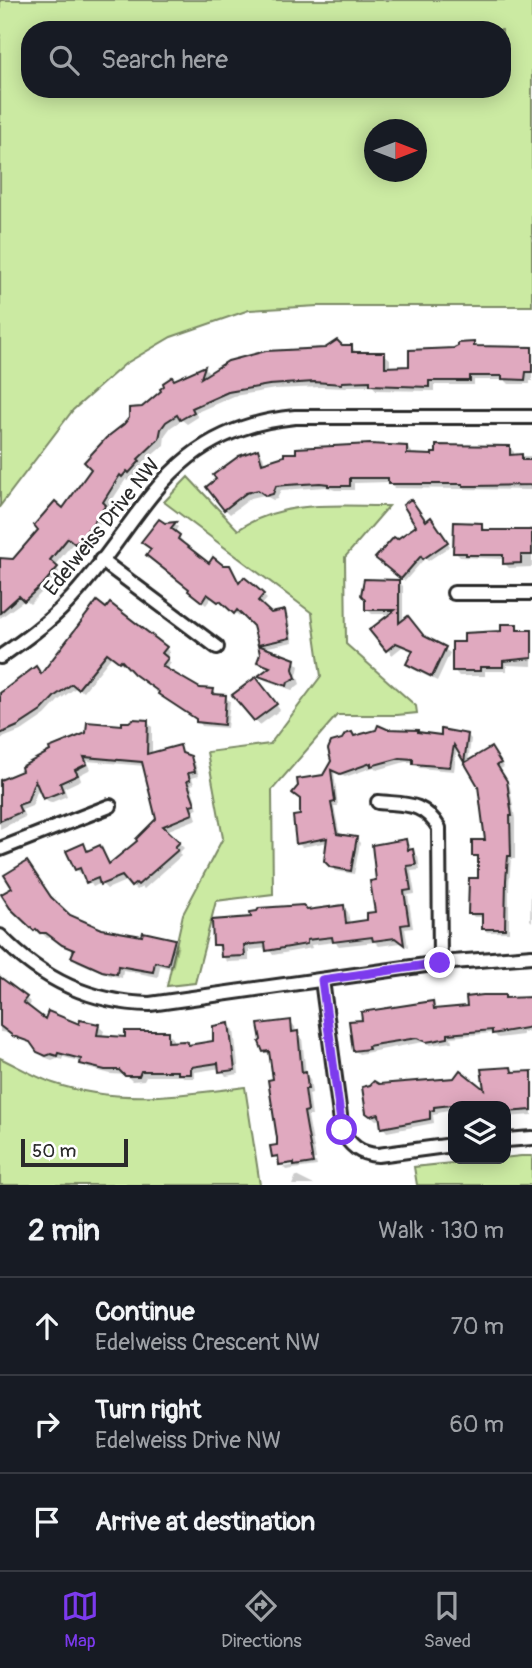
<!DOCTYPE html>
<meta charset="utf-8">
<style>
body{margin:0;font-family:Pangolin,sans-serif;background:#20242c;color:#f1f3f6}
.controls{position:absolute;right:21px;bottom:21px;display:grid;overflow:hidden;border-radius:14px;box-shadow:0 4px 18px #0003}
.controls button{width:63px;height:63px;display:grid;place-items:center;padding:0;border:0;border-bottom:2px solid #363941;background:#171b24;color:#f1f3f6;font:35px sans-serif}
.compass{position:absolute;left:364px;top:119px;width:63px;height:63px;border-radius:50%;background:#171b24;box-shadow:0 4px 18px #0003;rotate:90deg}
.scale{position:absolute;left:21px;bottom:18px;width:107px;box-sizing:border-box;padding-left:7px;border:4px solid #2b2b2b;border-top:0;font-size:19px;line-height:24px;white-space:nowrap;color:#2b2b2b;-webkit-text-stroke:5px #fff;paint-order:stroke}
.stop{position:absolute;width:21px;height:21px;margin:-16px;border:5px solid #7c3aed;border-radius:50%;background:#fff}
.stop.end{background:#7c3aed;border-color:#fff;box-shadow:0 2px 7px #0008}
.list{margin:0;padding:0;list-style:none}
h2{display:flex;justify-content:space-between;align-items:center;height:91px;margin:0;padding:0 28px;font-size:30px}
h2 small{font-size:23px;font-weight:400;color:#9ea1a6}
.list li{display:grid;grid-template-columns:46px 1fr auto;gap:21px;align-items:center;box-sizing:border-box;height:98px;padding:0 28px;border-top:2px solid #363941}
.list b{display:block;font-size:26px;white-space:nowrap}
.list p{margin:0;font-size:23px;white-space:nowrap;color:#9ea1a6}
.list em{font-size:23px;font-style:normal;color:#9ea1a6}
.icon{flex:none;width:38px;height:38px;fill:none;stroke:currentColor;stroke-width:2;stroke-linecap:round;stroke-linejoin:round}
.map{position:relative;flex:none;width:532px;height:1185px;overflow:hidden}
.search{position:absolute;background:#171b24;box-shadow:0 4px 18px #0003;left:21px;right:21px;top:21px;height:77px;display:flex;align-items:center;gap:18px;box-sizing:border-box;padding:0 24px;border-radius:28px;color:#9ea1a6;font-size:26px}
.sheet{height:385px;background:#171b24}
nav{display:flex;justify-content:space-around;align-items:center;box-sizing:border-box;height:98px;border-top:2px solid #363941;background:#171b24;font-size:19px;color:#9ea1a6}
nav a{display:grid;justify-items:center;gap:4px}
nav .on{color:#7c3aed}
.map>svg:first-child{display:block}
.green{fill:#cbeaa2;stroke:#7b8a66;stroke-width:2;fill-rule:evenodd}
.shadow{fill:#0003}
.building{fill:#e0a9bf;stroke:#2b2b2b;stroke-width:2}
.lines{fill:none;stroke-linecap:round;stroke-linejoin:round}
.minor-casing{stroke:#2b2b2b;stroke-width:18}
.minor{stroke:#fff;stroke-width:12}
.route{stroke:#7c3aed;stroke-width:9}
.labels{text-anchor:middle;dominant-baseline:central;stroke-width:6;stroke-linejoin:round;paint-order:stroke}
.street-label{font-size:21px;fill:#2b2b2b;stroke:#fff}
</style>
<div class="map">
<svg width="532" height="1185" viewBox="0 0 532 1185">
<rect width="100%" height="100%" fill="#fff"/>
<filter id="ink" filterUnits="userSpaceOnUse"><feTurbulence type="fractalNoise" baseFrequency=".0143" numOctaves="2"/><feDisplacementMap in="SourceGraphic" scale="14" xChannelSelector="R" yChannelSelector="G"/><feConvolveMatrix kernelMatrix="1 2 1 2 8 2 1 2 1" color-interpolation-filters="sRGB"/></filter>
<g filter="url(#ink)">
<g class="green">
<path d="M0,0h532v306h-214l-69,4 -78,27 -46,27 -52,46 -73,96zM30,30h472v59h-472zM374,130h42v42h-42z"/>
<path d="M188,477l50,53c45,-31 98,-24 151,-24l-44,51 1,87 70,62 1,7 -20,2h-60l-65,75 1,104 -57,7 -21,82 -28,3 16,-72 40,-76 -16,-86 63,-8 51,-68 -9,-63 -148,-111z"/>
<path d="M0,1058c17,8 35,19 53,25 65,22 127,12 192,4l15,98h-260z"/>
<path d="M521,1156h11v29h-115l-3,-18z"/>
</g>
<g class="shadow">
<path d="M474,344l4,4 54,-1v34h-2v3h-21l-4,-4h-31v5h-40v6l-58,-1 -3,-4h-26l-1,2 -25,-1 -46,2 -41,7 -39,17 3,4 -11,7 -5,-4 -11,7 -6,8 -1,10 -23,20 3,2 -9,10 -2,-2 -5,6 -2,-2 -19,29 3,3 -29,37 -7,-6 -20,24 7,7 -31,31 -5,-4 -25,18v-57l13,-1 50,-50 80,-101 31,-28 31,-13 6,6 131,-27 9,-1 6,7 27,1 6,5v10l21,-1 43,-19z"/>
<path d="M407,447l5,5v4l22,1 75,-10 5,5v4h18v34l-138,-2 -5,-6 -35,1v7h-19l-9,-3 -45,3 -4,9 -4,1 -9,-5 -13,3 -21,16 -5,-5 33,-58 5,5 2,8z"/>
<path d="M434,523l16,23 -22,15 -3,-3 -20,23 -27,-23 19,-17z"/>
<path d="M175,524l3,3 -4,6 9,8 -2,3 29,21 19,2 11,17 13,2 14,13 -6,7 9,9 14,-3 4,4 5,26 -30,6 -4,-4 -4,-19 -13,-12 -3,3 -15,-13 -1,2 -11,-8 -6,8 -12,-10 -30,-70z"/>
<path d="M481,524l5,8h43v-4h3v39l-23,1 -5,-5v-4l-44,-2 -5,-5z"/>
<path d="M398,581l5,5v36l47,31 -13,28 -24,-12 -5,-5 6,-12 -12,-5 -10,8 -4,-5 5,-36h-21l-5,-5z"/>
<path d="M110,605l60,47 -4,6 5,5 -5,7 34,20 13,1 17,10 -3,27 -25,-2 -4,-6 -72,-57 -2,2 -12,-9 -29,36 -6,-5 -18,13 -14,15 -22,15 -23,9v-31l42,-32z"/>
<path d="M517,626l5,5h10v35l-25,-1v6h-22v5h-26l-5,-6 12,-26z"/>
<path d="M294,661l5,5 -2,9 3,9 -8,6 -27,-10 -5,-4 10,-7 -11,-7z"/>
<path d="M261,684l19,26 -20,15 -26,-29z"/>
<path d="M147,722l5,5v27l27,-7 7,9 9,7 4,13 -7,2 2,6 -3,1 7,24 -4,1 3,9 -31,12 18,17 -5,5 2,3 -37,33 -2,-2 -5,3 -9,-10 -21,9 -6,-6 -8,4 -9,-15 -3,2 -5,-5 8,-24 3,4h-3l5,11 11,-13 11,18 29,-24 18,-21 -13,-54 -58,-5 4,8 -12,6 2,5 -17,8 3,8 -17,7 -5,-5 -6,-12 -7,20 -10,4 3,7 -25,12v-47l123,-55z"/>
<path d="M386,731l56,6 25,-2 4,4 -3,23 23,-13 4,4 9,14 -4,2 10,18 5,32v40h-4l-2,26v47h-22l-4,-4v-11h-9l-4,-4 9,-33v-21l-6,-4 14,-13 -8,-56 -22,-38 -3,23 -35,-3 -4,-6h-10l-28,8 -3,-3 -29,10 -11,-5 4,34h-4l6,30 16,3 4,4 -6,31 -18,-3 -10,-11 2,-18 -26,5 -4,-4 4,-27 41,-76 9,-6 4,3z"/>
<path d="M405,841l5,5 1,5 7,5 2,14 -9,1 4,23 -7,1 5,33 -8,1 3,18 -7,-4 -22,3 -4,-4 -36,4 -4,-4 -24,3 1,3 -39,7 -5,-7 -19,2v11l-21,1 -5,-5 -1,-8 -7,-5 93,-32 35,-5 5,5 2,12 19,-3 8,-7 1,-33z"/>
<path d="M27,863l29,41 13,12 32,14 42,8 31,2 5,5 -6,24 -13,-3 -2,11 -35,-7 -1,8 -13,-3 -31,-13 -5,-5 2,-5 -22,-14h-6l-5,-5 -2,2 -29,-28 3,-19z"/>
<path d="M531,888h1v34l-2,-2z"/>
<path d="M0,979l26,19 5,5 -3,5 18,14 52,4 6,5 -2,6 24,2 41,-6 6,5v5l14,1 2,2 26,-4 14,-17 5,5 5,44 -13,2 -5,-8 -26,4v6h-10l-3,-2h-36l-2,4 -12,1 -6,-6 -15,-1 -24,-6 -5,-6 -19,-5 -1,3 -5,-2 -5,2 -8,-3 -10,-12 -24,-12 -10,-1z"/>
<path d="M532,998v33l-10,1 1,3 -25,3 -5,-5 -42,4 1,5 -15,2 -6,1 -8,-3 -64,12 -5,-4 78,-48 5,8z"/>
<path d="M290,1021l5,6 1,6 6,5 4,37 4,4 2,14 -3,1 3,22h-4l8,43 -33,4v3l-2,-5 -8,-5 6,-9 -4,-67 -4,-24 -10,-8 -1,-22z"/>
<path d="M511,1069l4,4 17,-1v43l-26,2v-11h-53v3l-15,3v2l-5,1 1,8 -47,9 -4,-5 -2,-8 -5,1 -9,-8 11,-26 109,7z"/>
<path d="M316,1162l1,4 -31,4 -3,-3z"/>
<path d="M296,1176l18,9h-22z"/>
</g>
<g class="building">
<path d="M337,340l5,5h10v7h33v15l24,-1v-16l45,-2 4,-2v-3l16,-1v4l58,1v25h-6l-1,8 -23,-1v-3h-32v5h-41v6l-59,-2v-4l-28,1v2l-28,-2 -45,3 -41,7 -36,16 2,4 -14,8 -3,-5 -11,7 -5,7 -2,10 -21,20 2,2 -11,12 -2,-2 -5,6 -2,-2 -17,27 3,3 -16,22 -15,17 -7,-6 -18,22 8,7 -13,15 -21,19 -5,-5 -19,17v-55l13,1 25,-29 -4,-5 21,-24 8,7 28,-39 -7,-7 22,-24 18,-14 5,-6v-10l13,-1 19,-16 -1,-2 4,-3 -1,-3 9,-6 2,3 31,-14 -4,12 27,-17 38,-10 59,-3z"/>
<path d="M370,444l37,2v8l25,1v-2h4v-8l74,1v9l12,-1v6h10v25l-57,1h-12v-2h-75v-6h-38v8h-22v-2l-8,-1 -33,2 -11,1 -3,8 -7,2 -8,-6 -12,3 -22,17 -18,-23 10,-8 -3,-4 26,-19 19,-7 4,14 22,-7v-3h12v-5z"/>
<path d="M411,499l15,22 5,-4 17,25 -25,17 -2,-3 -20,23 -26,-21 19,-21 3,2 19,-13 -13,-21z"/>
<path d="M159,519l6,4 11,-1 -5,6 9,7 -2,4 31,24 4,-6 10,8h7l9,18 5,-6 10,8 10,9 -6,7 13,12 14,-3 5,28 -32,7 -5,-19 -16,-16 -3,4 -14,-13 -2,1 -11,-8 -5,8 -14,-11 1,-2 -43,-34 5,-6 -10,-7z"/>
<path d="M454,522l28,1v7h50v25h-11v8l-18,1v-9h-37v-2h-13z"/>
<path d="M364,579l35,1v43l9,-7 16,20 22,11 -14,30 -26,-13 7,-14 -17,-7 -10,8 -17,-21 26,-20h-30v-10l-4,-5z"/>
<path d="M97,601l9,7 4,-5 57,44 -5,6 6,5 -6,8 38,22 14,1 -1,5 13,1 -2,30 -28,-3v-3l-38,-25 1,-2 -25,-18 -13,-14 -2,2 -12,-9 -29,36 -6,-5 -17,12 -14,15 -23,15 -18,8v-41l36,-27 5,8z"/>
<path d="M501,624h16v6h15v28l-29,3v6h-23v4h-28v-29h12v-9l37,-2z"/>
<path d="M258,645l37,14 -2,10 3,9 -8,4 -1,4 -29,-10 12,-9 -13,-5 3,-8z"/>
<path d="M256,677l21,27 -23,17 -22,-26z"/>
<path d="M133,719l15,1 -1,34 33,-9 2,8 9,3 4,16 -7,1 2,7 -3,1 8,23 -5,1 3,9 -30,12 17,16 -5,5 3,3 -40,35 -2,-2 -5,4 -9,-11 -22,9 -2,-7 -12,5 -6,-15 -5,2 -9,-19 18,-8 3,8 13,-6 9,19 28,-23 -1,-2 20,-20 -14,-57 -58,-5 3,7 -12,6 3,5 -18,8 3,8 -20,8 -8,-19 -8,22 -9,3 3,7 -21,9v-41l22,-9 -1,-4 29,-16 -1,-3 37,-15 1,-11 35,3v-3h7z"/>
<path d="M378,725l9,4 31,1v2l23,3v-6l27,5 -4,29 27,-16 10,16 -4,2 10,16 5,35h-2l1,40h-3l-2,24 -1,49h-23v-15h-14l1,-36h9v-22h-6v-16h13l-7,-54 -24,-41 -4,22 -37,-3v-5l-13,-1 -29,8v-3l-31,11 -9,-4 4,32 -4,1 6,31 20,3 -6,34 -21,-4 -6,-6 3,-23 -31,6 -3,-28 7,-1v-16l-8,-6 6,-7 -1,-7 26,-4 8,-14 -3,-12 3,-7 11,-3 3,-5 7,-2 2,4 22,-6z"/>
<path d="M406,839l2,11 5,-1 3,16 -9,1 4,24 -7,1 5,33 -8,1 3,20 -9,-7 -22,3 -1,-4 -39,5 -1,-5 -25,3v4l-41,7 -1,-8 -21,2 1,11 -24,1 -1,-12h-7l-1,-25 39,-3 -1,-5 7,-1 2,-3 44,-3 4,5 37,-5 2,18 21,-3v-7l8,-1 -5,-31 6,-1 -4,-35z"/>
<path d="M27,861l24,36 19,18 32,14 40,7 1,-4 32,7 -7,26 -13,-3 -2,10 -35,-6 -1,8 -15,-3 -31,-14 3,-7 -12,-5 -16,-12h-6l-4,-4 -2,2 -24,-23 -9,-14 11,-6 -8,-13z"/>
<path d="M0,977l27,20 -4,5 22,17 3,-8 31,13 1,-4 19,4 -2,11 28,2v-6h43v11l16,-1 4,1v3l25,-4v-15l16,-3 6,47 -16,2 -1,-9 -27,4v7h-13v-3h-37l-2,5h-14l-6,-6h-14l-25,-6 1,-5 -23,-6 -1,3 -6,-2 -5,2 -9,-4 -7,-10 -17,-6 -13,-10z"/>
<path d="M483,995h22v3l27,-1v30l-40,7v-4l-44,4v4l-16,3 -6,1 -9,-4 -38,6 -11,2 1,3 -16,2 -4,-30 13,-1 -1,-8 72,-11 1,8 33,-3 -1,-9z"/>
<path d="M291,1020l1,12 6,-1 4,42 4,-1 2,17h-3l3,22 -4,1 9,51 -19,3v-3l-15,2 -1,-9 -6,1 -2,-11 7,-1v-7l-9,-58 5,-1 -4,-28 -6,1 -4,-10 2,-2 -3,-16z"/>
<path d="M511,1067l1,5 20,-1v39l-26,2v-6h-8v-4l-23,2v2h-15v-2l-26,3v3l-4,1v8l-49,9 -2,-14 -9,2 -4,-3 -4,-26 8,-2 4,-4 5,3 75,-6 6,-8 24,19 -3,-20z"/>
</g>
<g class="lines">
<defs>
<g id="minor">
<path d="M101,560l116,87"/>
<path d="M454,593h78"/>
<path d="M0,657c23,-16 47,-33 67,-54 78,-82 96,-173 228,-186h237"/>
<path d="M378,802c27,3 45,-1 61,26l1,135"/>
<path d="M0,849l110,-43"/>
<path d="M0,936c41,43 90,67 150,68l290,-41 92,-7"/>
<path d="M322,980l20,150c8,16 18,24 36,25l75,-10"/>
<path d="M506,1140l26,-2"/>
</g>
</defs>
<use href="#minor" class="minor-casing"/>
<use href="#minor" class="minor"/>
</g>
</g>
<g class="lines" filter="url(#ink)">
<path class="route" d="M342,1130l-20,-150 118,-17"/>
</g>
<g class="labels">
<g class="street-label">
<text transform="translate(102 527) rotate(-51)">Edelweiss Drive NW</text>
</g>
</g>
</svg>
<div class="controls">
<button><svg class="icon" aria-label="layers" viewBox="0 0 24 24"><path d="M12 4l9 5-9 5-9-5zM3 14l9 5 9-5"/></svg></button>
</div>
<svg class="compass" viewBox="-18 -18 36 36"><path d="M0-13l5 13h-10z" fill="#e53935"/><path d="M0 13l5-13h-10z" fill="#9ea1a6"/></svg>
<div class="scale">50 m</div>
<div class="stop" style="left:342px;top:1130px"></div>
<div class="stop end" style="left:440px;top:963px"></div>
<div class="search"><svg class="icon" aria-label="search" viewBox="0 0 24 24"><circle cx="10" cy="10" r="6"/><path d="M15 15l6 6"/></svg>Search here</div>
</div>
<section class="sheet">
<h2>2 min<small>Walk · 130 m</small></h2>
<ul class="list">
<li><svg class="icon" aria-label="ahead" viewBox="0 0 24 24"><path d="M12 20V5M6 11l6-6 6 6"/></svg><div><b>Continue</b><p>Edelweiss Crescent NW</p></div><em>70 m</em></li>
<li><svg class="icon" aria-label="right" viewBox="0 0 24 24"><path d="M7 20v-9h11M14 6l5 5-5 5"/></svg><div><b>Turn right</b><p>Edelweiss Drive NW</p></div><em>60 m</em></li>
<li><svg class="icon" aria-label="arrive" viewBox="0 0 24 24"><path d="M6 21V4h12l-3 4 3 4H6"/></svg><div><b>Arrive at destination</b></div></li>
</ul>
</section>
<nav>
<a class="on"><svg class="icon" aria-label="map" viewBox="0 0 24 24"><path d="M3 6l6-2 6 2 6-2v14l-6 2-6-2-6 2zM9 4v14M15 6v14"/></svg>Map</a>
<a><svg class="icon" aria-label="directions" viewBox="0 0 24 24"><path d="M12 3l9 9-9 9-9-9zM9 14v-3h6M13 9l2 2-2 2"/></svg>Directions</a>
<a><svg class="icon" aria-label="saved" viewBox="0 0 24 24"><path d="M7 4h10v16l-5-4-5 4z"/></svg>Saved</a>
</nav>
